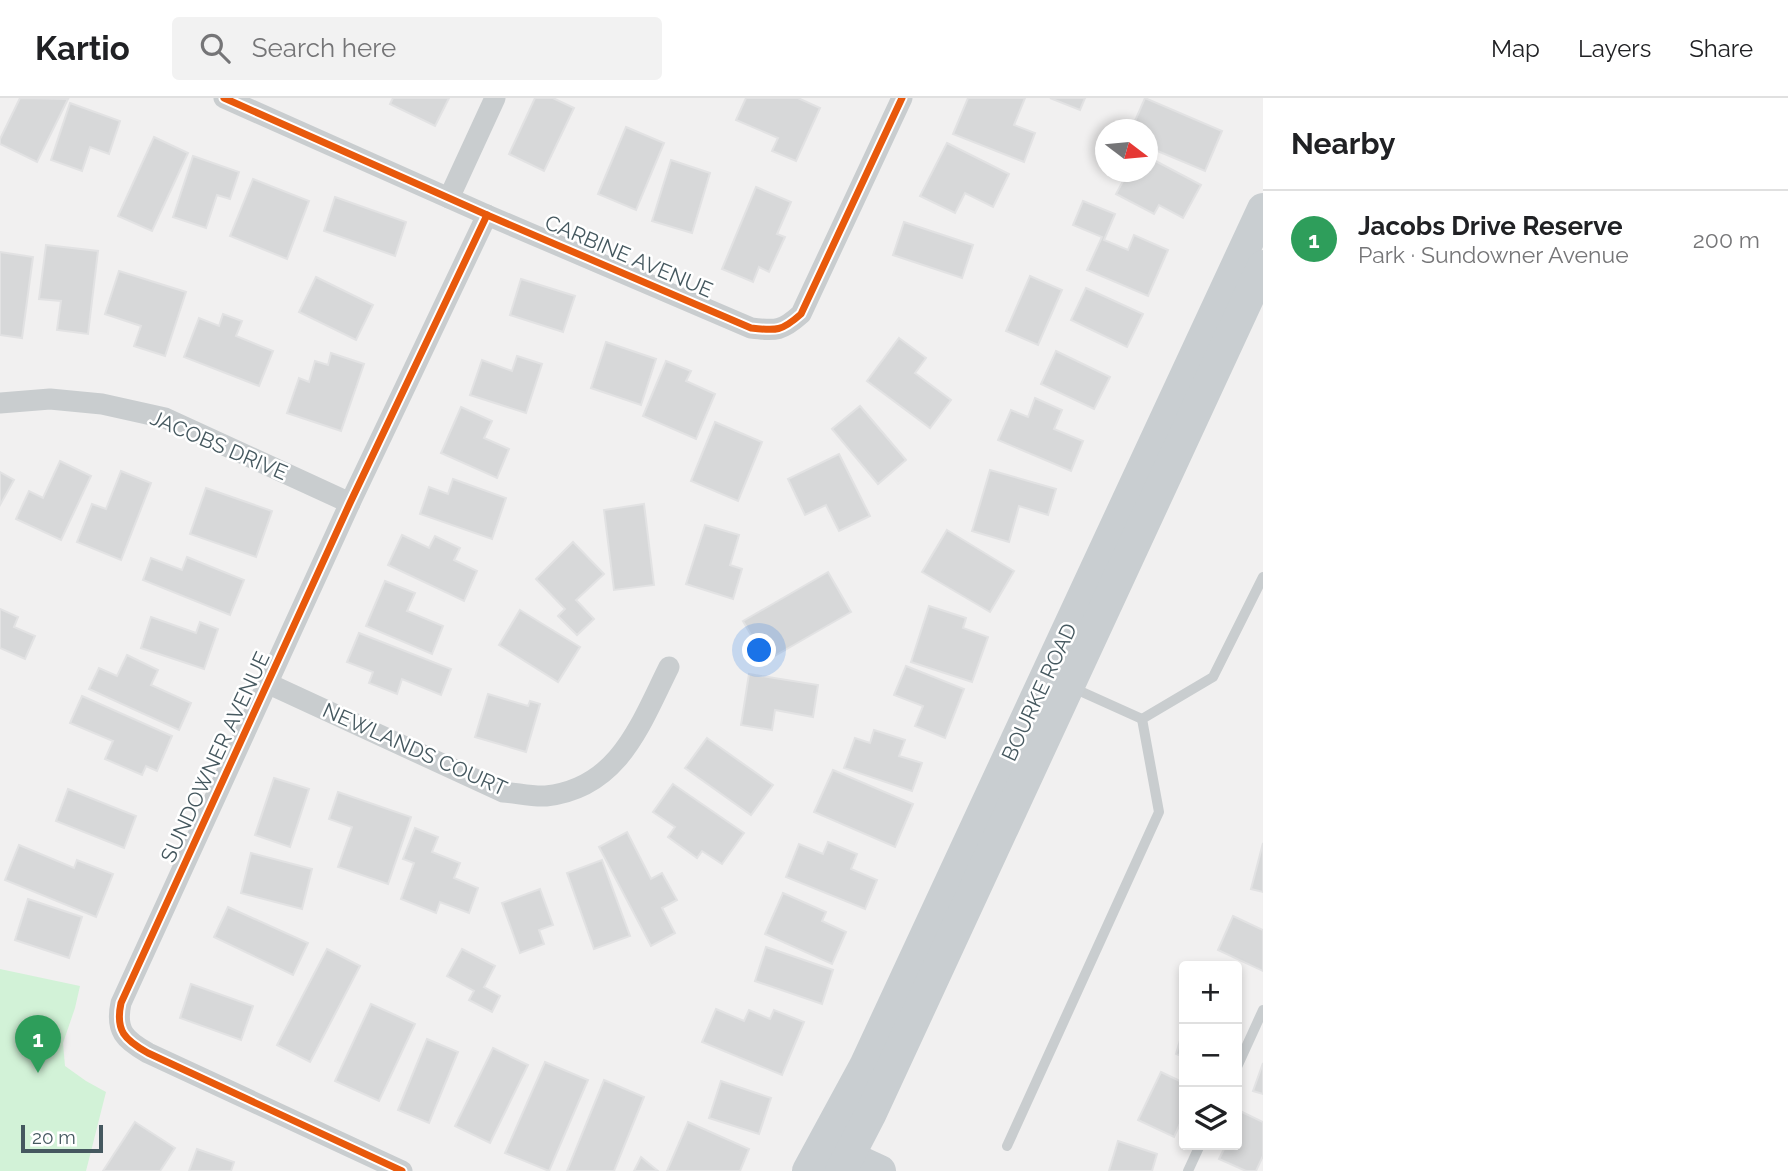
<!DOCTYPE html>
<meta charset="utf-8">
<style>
body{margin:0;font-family:Raleway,sans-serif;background:#f2f2f2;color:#202124}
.controls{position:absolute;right:21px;bottom:21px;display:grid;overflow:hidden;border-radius:7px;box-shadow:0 4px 10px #0003}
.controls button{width:63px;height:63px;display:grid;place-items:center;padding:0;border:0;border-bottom:2px solid #e0e0e0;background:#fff;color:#202124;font:35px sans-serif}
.compass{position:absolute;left:1095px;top:21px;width:63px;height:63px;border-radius:50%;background:#fff;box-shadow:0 4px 10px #0003;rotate:106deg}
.scale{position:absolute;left:21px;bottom:18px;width:82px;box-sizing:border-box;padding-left:7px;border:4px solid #45585f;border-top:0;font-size:19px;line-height:24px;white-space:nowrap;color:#45585f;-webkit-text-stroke:5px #fff;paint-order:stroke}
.you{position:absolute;left:760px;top:553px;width:24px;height:24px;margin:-18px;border:5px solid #fff;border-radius:50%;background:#1a73e8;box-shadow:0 0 0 10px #1a73e833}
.badge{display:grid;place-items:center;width:46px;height:46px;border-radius:50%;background:#818d92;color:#fff;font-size:23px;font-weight:700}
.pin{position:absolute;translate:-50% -58px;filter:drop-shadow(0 2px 4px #0008)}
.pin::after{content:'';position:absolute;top:37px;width:24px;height:21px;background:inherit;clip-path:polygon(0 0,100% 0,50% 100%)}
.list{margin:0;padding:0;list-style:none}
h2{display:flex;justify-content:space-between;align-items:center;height:91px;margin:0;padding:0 28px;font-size:30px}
h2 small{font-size:23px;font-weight:400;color:#757577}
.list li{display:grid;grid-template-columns:46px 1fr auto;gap:21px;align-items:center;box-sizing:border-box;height:98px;padding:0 28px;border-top:2px solid #e0e0e0}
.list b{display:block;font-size:26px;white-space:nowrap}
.list p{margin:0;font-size:23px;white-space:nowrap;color:#757577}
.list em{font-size:23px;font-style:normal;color:#757577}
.icon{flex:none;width:38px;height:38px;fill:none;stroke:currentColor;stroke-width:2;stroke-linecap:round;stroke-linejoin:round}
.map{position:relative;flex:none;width:1263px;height:1073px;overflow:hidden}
header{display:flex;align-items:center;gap:42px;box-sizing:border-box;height:98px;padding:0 35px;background:#fff;border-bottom:2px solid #e0e0e0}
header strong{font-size:33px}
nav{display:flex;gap:38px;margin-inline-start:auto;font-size:24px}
.search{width:490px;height:63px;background:#f2f2f2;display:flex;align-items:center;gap:18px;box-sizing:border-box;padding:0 24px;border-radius:7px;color:#757577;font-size:26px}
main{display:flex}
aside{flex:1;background:#fff}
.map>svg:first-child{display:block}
.green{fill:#d2f2d7}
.building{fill:#d7d8d9;stroke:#e2e2e3;stroke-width:2}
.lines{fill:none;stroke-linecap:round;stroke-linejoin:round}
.lane{stroke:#c9cdcf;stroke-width:10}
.street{stroke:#c9cdcf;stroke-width:21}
.secondary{stroke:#c9ced1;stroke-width:32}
.cycleway-casing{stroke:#fff;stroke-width:11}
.cycleway{stroke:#e8590c;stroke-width:7}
.labels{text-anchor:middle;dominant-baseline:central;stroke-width:5;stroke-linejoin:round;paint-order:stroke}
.street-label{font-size:21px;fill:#45585f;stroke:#fff}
</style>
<header>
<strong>Kartio</strong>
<div class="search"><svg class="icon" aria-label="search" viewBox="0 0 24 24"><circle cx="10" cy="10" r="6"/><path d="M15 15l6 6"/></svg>Search here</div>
<nav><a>Map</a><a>Layers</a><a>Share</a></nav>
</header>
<main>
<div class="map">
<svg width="1263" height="1073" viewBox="0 0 1263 1073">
<rect width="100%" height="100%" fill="#f1f0f0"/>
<path class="green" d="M0,871l80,17 -5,22 -12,35 2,23 21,15 20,11 -20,79h-86z"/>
<g class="building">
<path d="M20,0l48,1 -31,63 -37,-18v-5z"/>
<path d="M393,0h56l-14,28 -45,-22z"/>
<path d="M535,0h18l21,10 -30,63 -35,-17z"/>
<path d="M746,0h52l22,10 -24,53 -24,-10 6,-13 -42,-18z"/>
<path d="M968,0h57l-11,27 21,8 -11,29 -71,-28z"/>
<path d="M1050,0h35l-5,12z"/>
<path d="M1145,0l77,33 -17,40 -57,-24v-17h-17z"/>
<path d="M70,5l50,18 -11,33 -19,-7 -8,24 -31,-11z"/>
<path d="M626,29l38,16 -28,67 -38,-16z"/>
<path d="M154,39l34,16 -36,78 -34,-15z"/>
<path d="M947,45l62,31 -16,33 -28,-14 -10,20 -35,-17z"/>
<path d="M193,58l46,16 -9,27 -13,-4 -11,33 -33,-11z"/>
<path d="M1148,59l53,28 -18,33 -24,-13 -5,9 -38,-20 12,-22h20z"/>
<path d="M671,62l39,13 -18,60 -40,-12z"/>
<path d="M253,81l56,22 -22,58 -57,-23z"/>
<path d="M756,89l35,15 -14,32 8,3 -16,35 -10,-5 -6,15 -31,-13z"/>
<path d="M335,99l71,25 -11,34 -71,-25z"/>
<path d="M1083,103l32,13 -11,26 24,10 6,-15 34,15 -20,46 -61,-26 15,-33 -29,-12z"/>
<path d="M904,124l69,23 -11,33 -69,-23z"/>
<path d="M46,147l52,6 -10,83 -31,-4 4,-29 -22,-2z"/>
<path d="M0,154l33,5 -11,81 -22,-3z"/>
<path d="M119,173l67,21 -21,64 -31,-10 7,-20 -36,-12z"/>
<path d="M1030,178l32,14 -24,55 -32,-14z"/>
<path d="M316,179l57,28 -17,35 -57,-28z"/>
<path d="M521,181l54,17 -12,36 -53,-17z"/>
<path d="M1086,190l57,26 -16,33 -56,-27z"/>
<path d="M223,216l19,7 -6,15 37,15 -14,35 -75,-29 15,-39 20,8z"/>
<path d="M899,240l27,20 -11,15 36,27 -21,28 -63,-47z"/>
<path d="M606,244l50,17 -15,46 -50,-17z"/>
<path d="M1056,253l54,26 -16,32 -53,-25z"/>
<path d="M331,255l33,11 -23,67 -54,-18 12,-35 10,4 6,-21 13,4z"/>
<path d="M517,258l25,8 -16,49 -56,-18 12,-35 30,11z"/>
<path d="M666,263l25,10 -5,10 29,13 -19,45 -53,-23z"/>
<path d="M1035,300l27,12 -8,19 29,12 -12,30 -73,-31 13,-30 17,7z"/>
<path d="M860,308l46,54 -28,24 -46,-55z"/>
<path d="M461,309l31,14 -8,17 25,11 -12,29 -56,-25z"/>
<path d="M715,324l47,20 -24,59 -47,-20z"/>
<path d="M839,356l31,62 -31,15 -13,-26 -21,10 -17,-36z"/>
<path d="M60,363l31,15 -30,64 -45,-21 13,-28 14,7z"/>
<path d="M990,372l66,19 -8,26 -29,-9 -10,36 -37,-11z"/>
<path d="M121,373l30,12 -30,77 -44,-18 15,-38 14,5z"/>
<path d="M0,374l14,8 -14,25z"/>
<path d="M453,381l53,19 -14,41 -72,-25 9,-27 19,7z"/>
<path d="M206,390l66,23 -16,46 -66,-23z"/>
<path d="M644,406l10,81 -40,5 -10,-80z"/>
<path d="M705,427l34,10 -9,30 12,4 -9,30 -47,-15z"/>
<path d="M947,432l67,41 -24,41 -68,-40z"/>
<path d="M402,437l27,13 6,-12 25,12 -6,12 23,11 -13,30 -76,-36z"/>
<path d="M573,444l31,32 -28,26 18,19 -17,16 -19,-19 7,-7 -29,-30z"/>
<path d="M187,459l57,23 -14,35 -87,-35 8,-22 31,12z"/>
<path d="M828,474l23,40 -85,49 -23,-40z"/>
<path d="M385,483l30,12 -8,18 36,15 -11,28 -66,-28z"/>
<path d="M929,508l37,12 -3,10 25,9 -16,45 -61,-20z"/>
<path d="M0,511l18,8 -4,10 21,9 -10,23 -25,-11z"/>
<path d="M520,512l60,37 -22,35 -59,-37z"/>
<path d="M151,519l45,16 4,-11 18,7 -14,40 -63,-21z"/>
<path d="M359,535l92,36 -10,26 -39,-16 -5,15 -28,-11 4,-11 -26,-10z"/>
<path d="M127,557l31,15 -7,15 40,18 -12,27 -90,-41 10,-21 18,8z"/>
<path d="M906,568l58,23 -19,49 -30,-12 8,-20 -29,-11z"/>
<path d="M749,576l69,11 -5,32 -38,-7 -3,20 -31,-5z"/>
<path d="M488,596l40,12 2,-5 10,3 -14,48 -51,-15z"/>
<path d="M82,598l90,40 -15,35 -11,-5 -4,9 -37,-16 8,-18 -43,-18z"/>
<path d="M874,632l31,10 -6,16 23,7 -10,28 -68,-23 11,-30 15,5z"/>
<path d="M707,640l66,47 -22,30 -66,-47z"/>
<path d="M833,672l80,34 -18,43 -81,-35z"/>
<path d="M274,680l35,11 -19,58 -35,-12z"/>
<path d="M673,686l71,49 -22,31 -20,-13 -5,7 -29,-21 7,-10 -22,-15z"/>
<path d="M68,691l68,27 -12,32 -68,-27z"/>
<path d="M338,694l73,25 -23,67 -50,-17 14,-40 -23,-8z"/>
<path d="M415,730l23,9 -6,15 28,11 -6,15 24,10 -9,25 -29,-11 -4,11 -35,-14 13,-36 -11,-4z"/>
<path d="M627,734l24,47 11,-6 15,27 -15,8 13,25 -24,13 -52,-99z"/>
<path d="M828,744l29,12 -6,15 26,11 -12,29 -79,-32 13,-33 24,10z"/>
<path d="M1263,745v49l-12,-3z"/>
<path d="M19,747l55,23 3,-8 36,14 -17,43 -91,-37z"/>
<path d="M251,755l61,16 -10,40 -61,-16z"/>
<path d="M602,762l28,76 -36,13 -27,-76z"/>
<path d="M540,791l13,36 -14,5 5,14 -24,9 -18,-50z"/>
<path d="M783,795l43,19 -4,9 24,11 -14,32 -67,-30z"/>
<path d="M28,801l54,18 -13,41 -54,-18z"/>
<path d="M228,809l80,36 -15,32 -79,-38z"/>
<path d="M1233,818l30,14v41l-45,-21z"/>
<path d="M766,849l67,23 -11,34 -67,-23z"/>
<path d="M327,851l33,17 -50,96 -33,-17z"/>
<path d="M462,851l33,17 -11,21 16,9 -8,16 -23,-12 5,-9 -27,-15z"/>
<path d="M191,886l62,22 -12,34 -61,-22z"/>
<path d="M371,906l44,20 -36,77 -44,-20z"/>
<path d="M716,911l28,12 5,-11 21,9 4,-9 30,12 -22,53 -80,-33z"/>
<path d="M1184,929v30l-8,-3z"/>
<path d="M427,941l31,13 -29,71 -31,-13z"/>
<path d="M493,950l35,17 -38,78 -35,-17z"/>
<path d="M545,964l43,18 -39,91 -44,-18z"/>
<path d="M1263,965v31l-10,-3z"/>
<path d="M1161,974l23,11v32l-10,22 -36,-17z"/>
<path d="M604,982l40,17 -30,74h-47z"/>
<path d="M721,983l50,17 -12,36 -50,-16z"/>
<path d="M1240,1013l23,11v34l-7,15h-10l-27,-12 7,-14h11v-25z"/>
<path d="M135,1024l40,26 -15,23h-57z"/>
<path d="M688,1024l61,27 -9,22h-73z"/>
<path d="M1118,1043l39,13 -5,17h-43z"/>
<path d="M197,1051l37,13 -3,9h-42z"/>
<path d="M641,1059l17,14h-24z"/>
</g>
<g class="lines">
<g class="lane">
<path d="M1071,589l71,32"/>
<path d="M1237,969l26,-57"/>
<path d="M1007,1048l152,-334 -17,-93 71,-42 50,-100"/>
<path d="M1188,1073l12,-26"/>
</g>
<g class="street">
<path d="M224,0l263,117 264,113c26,3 31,3 50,-14l101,-216"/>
<path d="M449,100l46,-100"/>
<path d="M0,305l50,-4 52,5 63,14 185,85"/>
<path d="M269,586l234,108c14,1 29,5 43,4 73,-8 94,-71 123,-129"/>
<path d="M402,1073l-254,-118c-23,-13 -33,-22 -27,-50l229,-500 137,-288"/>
</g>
<g class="secondary">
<path d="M830,1050l50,23"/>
<path d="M808,1073l57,-105 398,-857"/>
<path d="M841,1073l29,-56 393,-849"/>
</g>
<defs>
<g id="cycleway">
<path d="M224,0l263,117 264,113c26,3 31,3 50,-14l101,-216"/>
<path d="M402,1073l-254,-118c-23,-13 -33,-22 -27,-50l229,-500 137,-288"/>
</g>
</defs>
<use href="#cycleway" class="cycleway-casing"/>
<use href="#cycleway" class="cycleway"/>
</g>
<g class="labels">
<g class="street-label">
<text transform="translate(629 158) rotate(23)">CARBINE AVENUE</text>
<text transform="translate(219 347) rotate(23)">JACOBS DRIVE</text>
<text transform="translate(1039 594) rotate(-65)">BOURKE ROAD</text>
<text transform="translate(415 651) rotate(24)">NEWLANDS COURT</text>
<text transform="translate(215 659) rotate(-65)">SUNDOWNER AVENUE</text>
</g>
</g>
</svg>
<div class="controls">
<button>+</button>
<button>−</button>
<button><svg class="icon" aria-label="layers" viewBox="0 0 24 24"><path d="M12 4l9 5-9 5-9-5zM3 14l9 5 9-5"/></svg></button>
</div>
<svg class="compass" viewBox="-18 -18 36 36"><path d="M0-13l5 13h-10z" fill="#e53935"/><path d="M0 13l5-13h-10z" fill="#757577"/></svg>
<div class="scale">20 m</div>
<div class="you"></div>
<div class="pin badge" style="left:38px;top:975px;background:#2e9e5b">1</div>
</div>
<aside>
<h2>Nearby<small></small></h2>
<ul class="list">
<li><span class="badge" style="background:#2e9e5b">1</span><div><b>Jacobs Drive Reserve</b><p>Park · Sundowner Avenue</p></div><em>200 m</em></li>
</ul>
</aside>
</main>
